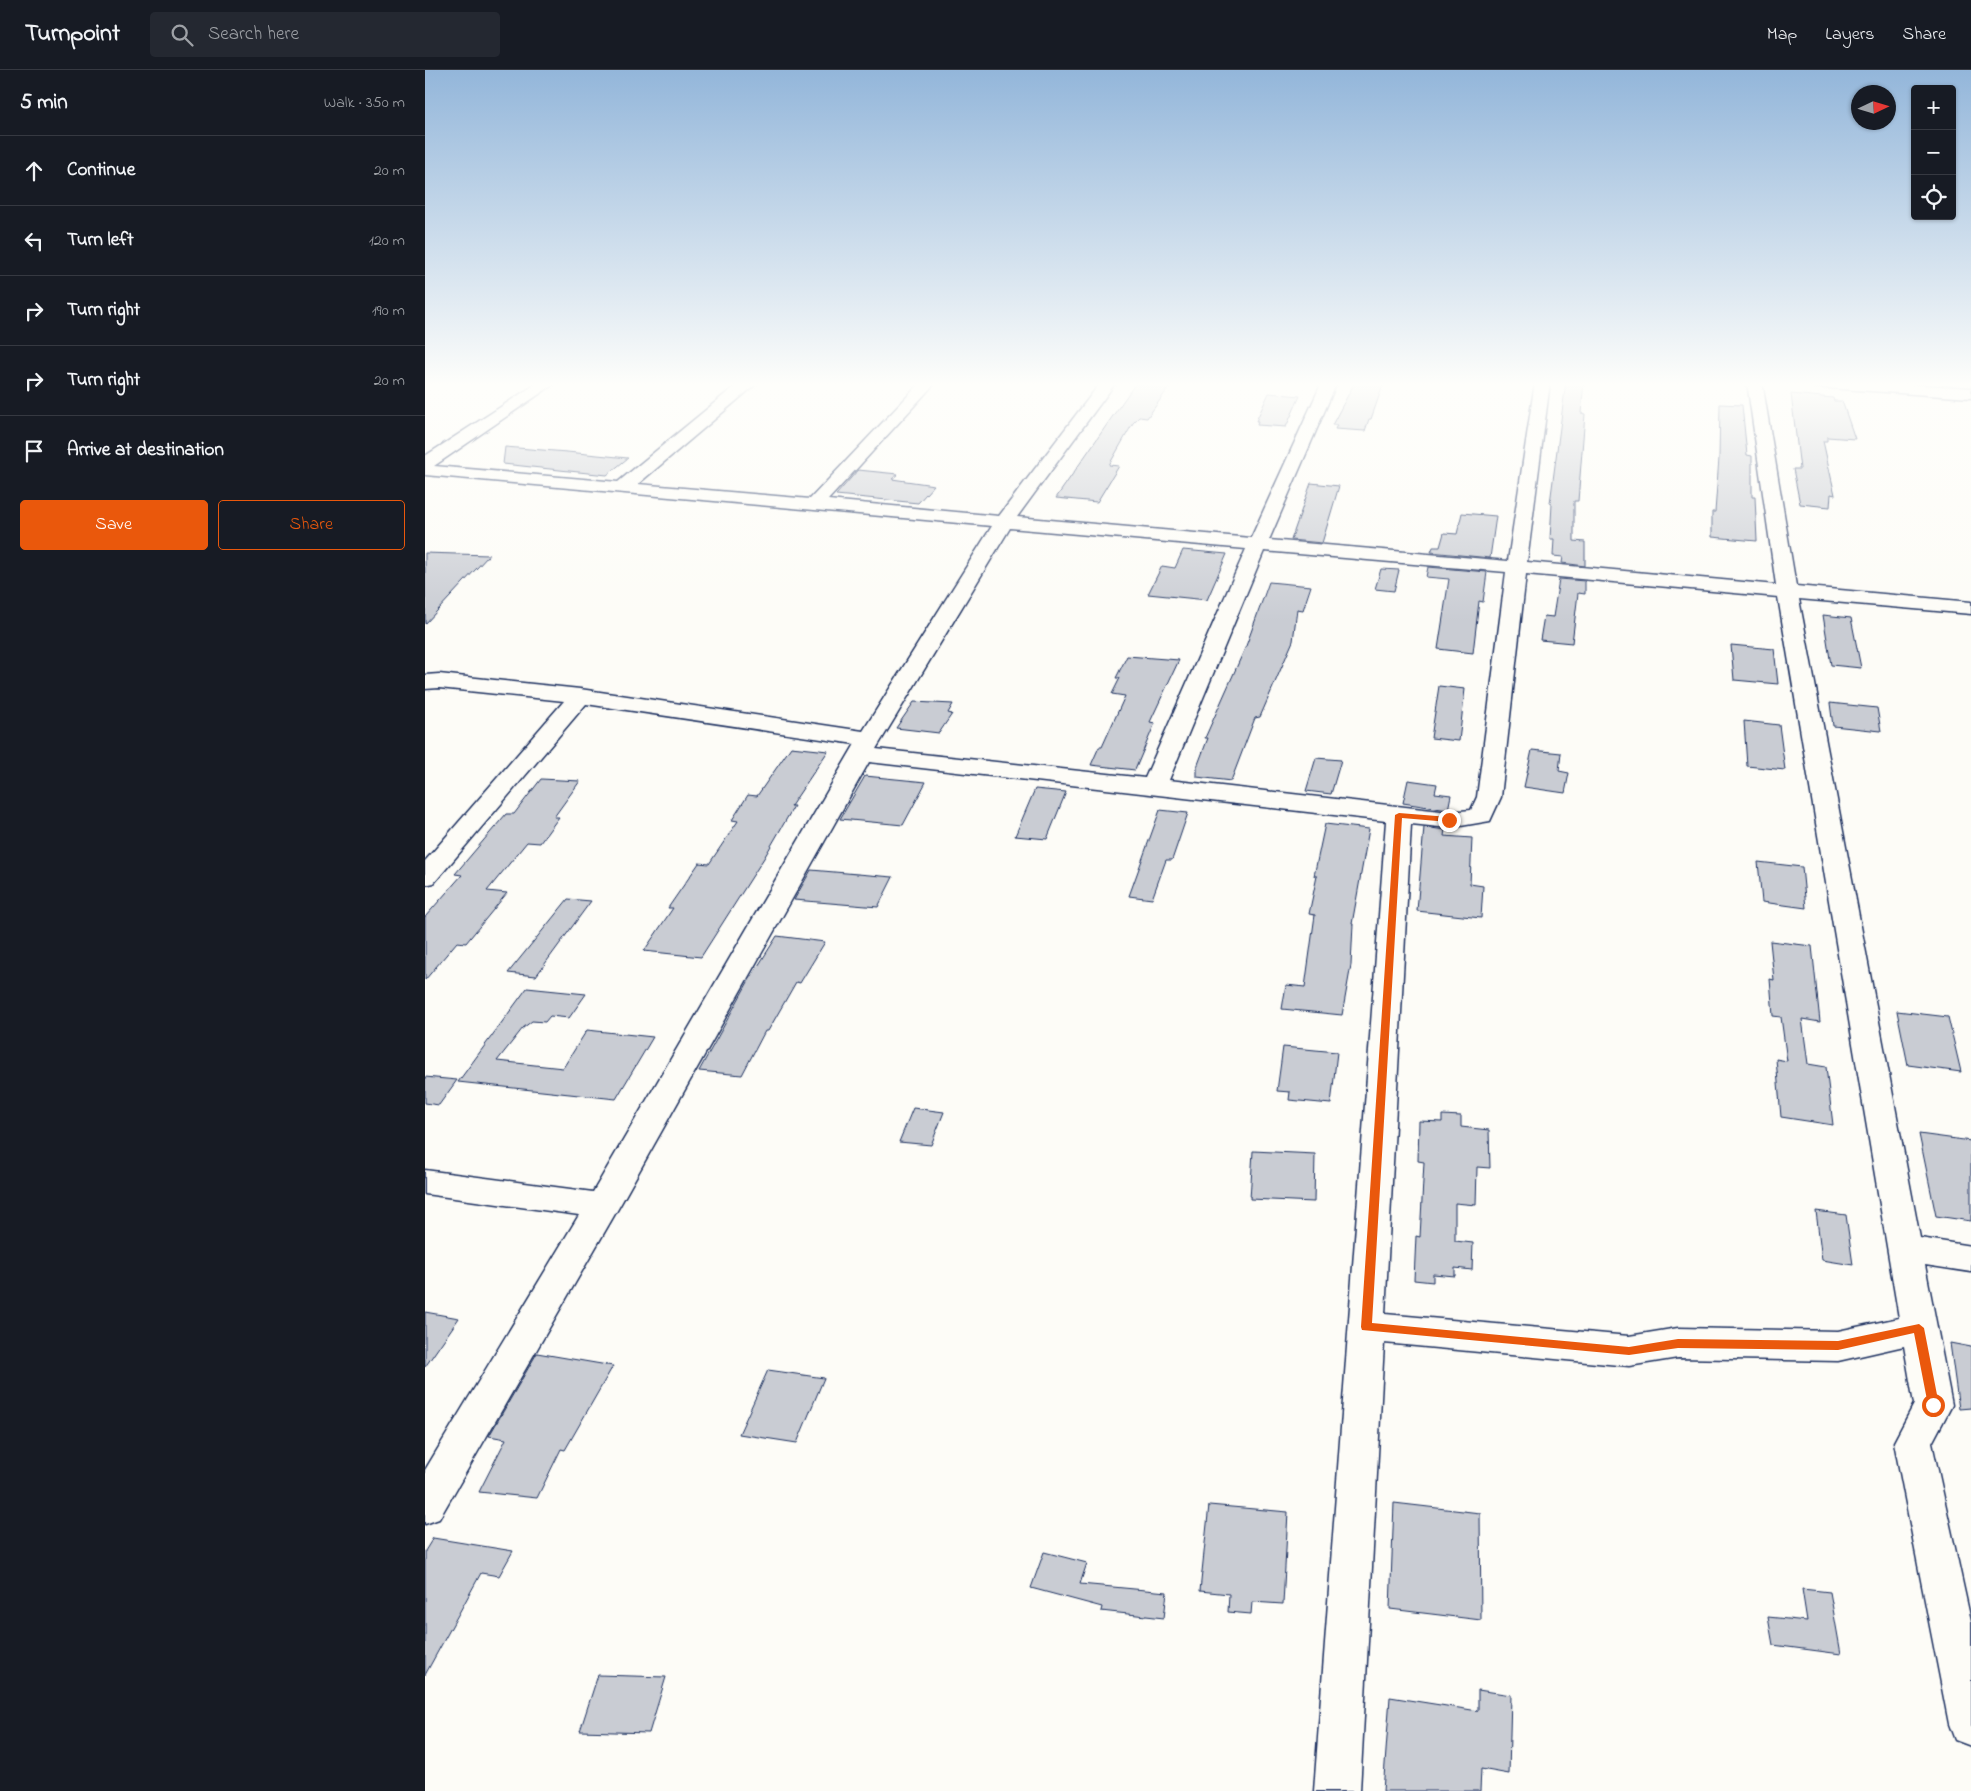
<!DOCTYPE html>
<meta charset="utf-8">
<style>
body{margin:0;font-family:"Indie Flower",sans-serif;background:#242831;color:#f1f3f6}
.controls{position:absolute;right:15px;top:15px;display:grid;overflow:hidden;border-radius:5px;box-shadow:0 1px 4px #0004}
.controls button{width:45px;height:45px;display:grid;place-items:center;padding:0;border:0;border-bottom:1px solid #363941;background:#171b24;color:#f1f3f6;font:25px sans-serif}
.compass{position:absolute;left:1426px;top:15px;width:45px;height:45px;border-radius:50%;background:#171b24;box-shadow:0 1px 4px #0004;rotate:86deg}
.stop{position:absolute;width:15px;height:15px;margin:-11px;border:4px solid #ea580c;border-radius:50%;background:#fff}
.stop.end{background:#ea580c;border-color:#fff;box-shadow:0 1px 5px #0008}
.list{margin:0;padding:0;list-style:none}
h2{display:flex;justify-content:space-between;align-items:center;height:65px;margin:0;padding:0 20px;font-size:21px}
h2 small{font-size:16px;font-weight:400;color:#9ea1a6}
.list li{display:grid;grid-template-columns:32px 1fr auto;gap:15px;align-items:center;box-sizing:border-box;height:70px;padding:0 20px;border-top:1px solid #363941}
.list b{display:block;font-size:19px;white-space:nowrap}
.list em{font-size:16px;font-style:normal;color:#9ea1a6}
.actions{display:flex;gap:10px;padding:15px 20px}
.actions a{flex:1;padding:11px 0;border:1px solid #ea580c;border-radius:5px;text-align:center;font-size:18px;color:#ea580c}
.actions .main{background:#ea580c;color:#fff}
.icon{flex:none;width:28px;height:28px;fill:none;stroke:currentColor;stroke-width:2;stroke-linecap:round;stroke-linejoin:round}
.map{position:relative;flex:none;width:1546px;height:1721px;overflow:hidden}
header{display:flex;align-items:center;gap:30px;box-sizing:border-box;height:70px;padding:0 25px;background:#171b24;border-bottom:1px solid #363941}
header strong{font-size:24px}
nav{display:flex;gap:28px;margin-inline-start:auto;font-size:18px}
.search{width:350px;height:45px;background:#242831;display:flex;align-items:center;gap:12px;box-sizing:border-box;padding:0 18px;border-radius:5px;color:#9ea1a6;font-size:19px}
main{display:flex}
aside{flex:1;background:#171b24}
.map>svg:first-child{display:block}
.building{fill:#c9ccd3;stroke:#1b2f5e}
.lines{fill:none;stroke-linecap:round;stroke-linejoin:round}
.minor-casing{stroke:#1b2f5e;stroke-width:3}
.minor{fill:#fdfcf7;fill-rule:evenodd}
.route{fill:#ea580c}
</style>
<header>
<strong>Turnpoint</strong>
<div class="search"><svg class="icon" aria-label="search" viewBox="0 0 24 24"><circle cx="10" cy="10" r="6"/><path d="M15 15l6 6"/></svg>Search here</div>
<nav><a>Map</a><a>Layers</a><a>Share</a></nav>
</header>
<main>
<aside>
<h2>5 min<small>Walk · 350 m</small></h2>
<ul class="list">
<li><svg class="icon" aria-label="ahead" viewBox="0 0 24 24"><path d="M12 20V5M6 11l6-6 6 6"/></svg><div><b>Continue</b></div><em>20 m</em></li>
<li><svg class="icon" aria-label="left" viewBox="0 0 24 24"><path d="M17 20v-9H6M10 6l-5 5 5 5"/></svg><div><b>Turn left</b></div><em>120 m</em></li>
<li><svg class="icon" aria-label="right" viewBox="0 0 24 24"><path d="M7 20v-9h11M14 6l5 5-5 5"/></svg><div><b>Turn right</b></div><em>190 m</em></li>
<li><svg class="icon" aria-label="right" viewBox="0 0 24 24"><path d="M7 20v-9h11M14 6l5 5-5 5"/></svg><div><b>Turn right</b></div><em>20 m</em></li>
<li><svg class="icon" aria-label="arrive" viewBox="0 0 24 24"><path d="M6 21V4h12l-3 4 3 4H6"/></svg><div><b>Arrive at destination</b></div></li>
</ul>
<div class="actions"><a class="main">Save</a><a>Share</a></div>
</aside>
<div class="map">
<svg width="1546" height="1721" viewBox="0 0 1546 1721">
<rect width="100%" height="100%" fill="#fdfcf7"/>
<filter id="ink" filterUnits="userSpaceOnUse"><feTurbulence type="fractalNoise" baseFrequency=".02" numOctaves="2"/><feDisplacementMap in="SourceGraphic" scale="10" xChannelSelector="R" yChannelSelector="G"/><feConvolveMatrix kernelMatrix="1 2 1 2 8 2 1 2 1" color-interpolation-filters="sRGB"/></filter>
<g filter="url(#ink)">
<g class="building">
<path d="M930,312h21l-1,2 8,1 -12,34h-2l-4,12 -30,-2 2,-4h-5z"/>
<path d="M1141,312h18l-3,31 4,1 -7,87h-4v40l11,1v24l-23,-3 1,-6 -10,-1 1,-17h-4l2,-35 -2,-1z"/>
<path d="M710,314l35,2 -23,32 -8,-1 -6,6 -24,42 10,1 -22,36 -41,-4z"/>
<path d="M844,323l31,3 -14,31 -29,-2 1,-4h-2z"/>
<path d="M1366,324l42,4 1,3h8l13,38 -28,-2v4h-4l12,54 -4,-1 -1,13 -30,-3 -7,-35h7z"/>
<path d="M1295,334l22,1 5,50 5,1v41h3l2,44 -45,-4v-25h3l4,-54z"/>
<path d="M80,377l62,5 61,6 -21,17 -104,-11z"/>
<path d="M433,400l40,4 -6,5 42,6 -16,18 -82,-8z"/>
<path d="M886,413l28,3 -17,57 -31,-3z"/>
<path d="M1037,443l34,3 -6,42 -59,-6 2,-5h7l4,-14 13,1z"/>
<path d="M758,480l44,4 -20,46 -59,-6 14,-28 13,2z"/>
<path d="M0,483l64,2 -64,69z"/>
<path d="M1003,497l59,5 -4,30 -4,-1 -6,52 -35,-4 11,-70 -23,-2z"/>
<path d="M956,499l18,1 -5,21 -19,-2z"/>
<path d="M1134,509l26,2v13l-7,-1 -6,50 -32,-3 4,-24 9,1z"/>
<path d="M844,512l42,4 -8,24 -6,-1 -4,32 -33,76 -5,1 -24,63 -34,-4v-10l11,-29h-3l41,-92z"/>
<path d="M1398,545l28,3 10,50 -30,-3z"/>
<path d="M1306,575l43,4 4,35 -44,-4z"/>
<path d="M702,586l52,4 -29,62 5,1 -20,47 -44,-5 8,-18h3l23,-51 -13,-2 8,-16h-4z"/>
<path d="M1014,616l26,3 -6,52 -28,-3z"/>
<path d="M489,632l39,2 -5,9 4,1 -13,19 -43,-5z"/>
<path d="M1405,633l47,5 4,23 -48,-5z"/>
<path d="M1319,651l35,4 6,45 -38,-4z"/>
<path d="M366,677l37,4 -37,55h3l-30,52 -63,99 -57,-6 29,-43h-5l31,-45 10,1 29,-43 -6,-1 16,-25 9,1z"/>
<path d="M1107,680l29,3 -2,18 10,2 -4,20 -41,-6z"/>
<path d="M891,688l25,2 -10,34 -25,-3z"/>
<path d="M440,706l61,6 -23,43 -63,-6z"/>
<path d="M116,709l39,2 -26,36h5l-19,26 -13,-1 -40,49 20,2 -41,50 -9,-1 -32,38v-63l37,-42 -7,-1 51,-60h8z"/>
<path d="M983,710l29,4 -2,9 16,2 -3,15 -45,-7z"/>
<path d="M610,719l31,3 -19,47 -32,-3z"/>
<path d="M735,740l28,3 -16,47h-6l-14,39 -23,-3z"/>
<path d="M900,754l44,5 -17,95h1l-2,41 -9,50 -60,-6 4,-24 19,2 10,-72 -6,-1 8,-38h-3z"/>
<path d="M999,757l21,3 -1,6 28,2 -2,46 13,2 -2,32 -64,-7z"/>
<path d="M1333,792l44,5 4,41 -44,-6z"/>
<path d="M386,800l82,7 -15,30 -84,-7z"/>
<path d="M143,829l23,2 -55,75 -28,-3z"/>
<path d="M352,866l48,6 -25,41 -4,-1 -28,49h-3l-23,44 -43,-4 49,-89z"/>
<path d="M1345,871l42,5 8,76 -18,-3 6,45 18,3 7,58 -52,-8 -5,-58 11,2 -6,-44 -8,-1 -3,-37 4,1z"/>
<path d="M102,918l59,6 -17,24 -19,-2 -5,6 -13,-1 -9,7 -26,33 66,7 24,-38 66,7 -37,62 -158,-17z"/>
<path d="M1472,941l51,6 13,55 -53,-7z"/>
<path d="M858,977l54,5 -6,52 -42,-4 1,-8 -13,-1z"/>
<path d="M0,1007l32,3 -18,25 -14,-2z"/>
<path d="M488,1038l31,4 -13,33 -32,-3z"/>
<path d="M1017,1045l19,1v11l28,3 1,38 -13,-1 -1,38 -21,-2v38l18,2 -1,27 -17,-2v8l-22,-2v8l-19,-2 2,-44 4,1 4,-75 -6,-1 1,-40 23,1z"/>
<path d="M1494,1064l52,7v80l-35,-5z"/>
<path d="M828,1081l62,3 -1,48 -64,-3z"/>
<path d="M1391,1141l30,4 7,50 -31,-5z"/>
<path d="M0,1242l34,6 -34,49z"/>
<path d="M1525,1273l21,4v61l-12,1z"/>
<path d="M112,1283l76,13 -48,84 -4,-1 -24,49 -58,-6 27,-53 -17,-3z"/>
<path d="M343,1300l56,8 -27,65 -58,-9z"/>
<path d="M969,1433l86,10 1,107 -91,-11z"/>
<path d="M784,1435l79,7 -5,92 -31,-2 -1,12 -23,-2 1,-18 -29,-3z"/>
<path d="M8,1468l80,13 -14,25 -18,-3 -56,102v-124z"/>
<path d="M619,1482l43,11 -7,21 87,8 -3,26 -63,-7 1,-4 -71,-19z"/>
<path d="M1377,1519l28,3 11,62 -68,-9 -5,-28 39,4z"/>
<path d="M173,1605l68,2 -17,56 -69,-2z"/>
<path d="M1053,1620l33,5 -2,79 -28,-5 -1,22h-97l7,-94 88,14z"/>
</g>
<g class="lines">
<defs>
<g id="minor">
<path d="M114,312h18l-123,84 184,16 122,-100h16l-1,3 -117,99 172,15 111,-117h15l-108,118 171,16 102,-134h15l-99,135 234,21 71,-156h15l-68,158 239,21 27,-179h15l-23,180 249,23 -29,-203h15l34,204 175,16v12l-172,-15 121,639 51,8v26l-46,-7 27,140 -20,38 39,178v125l-16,-6 -6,-16 -55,-282 20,-38 -10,-58 -66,15 -160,-3 -49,8 -245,-23 -24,448h-46l72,-970 -517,-59 -250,445 -180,312 -14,5v-54l154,-255 -154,-21v-24l168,22 262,-448 -269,-40 -152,179 -9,2v-24l139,-160 -125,-13 -14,1v-14l14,-1 141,15 283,42 129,-205 -567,-51v-19zM585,458l236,21 -101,229 -269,-29zM839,481l242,21 -29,225 -6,13 -22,2 -280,-32zM1101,504l252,23 121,721 -61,13 -160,-3 -49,8 -244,-22 26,-490 38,4 41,-7 11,-24z"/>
<path d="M1381,312h68l97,6v10l-157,-11 -6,-2z"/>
</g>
</defs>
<use href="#minor" class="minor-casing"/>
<use href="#minor" class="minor"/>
</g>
</g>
<linearGradient id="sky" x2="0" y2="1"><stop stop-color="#93b6da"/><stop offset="0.57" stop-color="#fefefb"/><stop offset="1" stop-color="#fefefb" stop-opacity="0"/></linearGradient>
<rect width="1546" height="552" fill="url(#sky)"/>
<path class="route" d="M974,743l50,4 4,3 -4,2 -47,-4 -30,505 257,24 49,-8 160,2 81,-17 5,4 15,77 -2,4h-8l-1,-4 -14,-72 -76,17 -160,-2 -49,7 -267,-25 -1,-3 34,-512z"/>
</svg>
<div class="controls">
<button>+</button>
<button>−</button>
<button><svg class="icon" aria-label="locate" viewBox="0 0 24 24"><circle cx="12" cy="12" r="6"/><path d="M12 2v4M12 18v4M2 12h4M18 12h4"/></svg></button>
</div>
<svg class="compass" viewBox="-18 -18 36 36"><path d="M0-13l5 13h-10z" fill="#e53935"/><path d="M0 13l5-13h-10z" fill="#9ea1a6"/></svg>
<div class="stop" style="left:1508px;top:1335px"></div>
<div class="stop end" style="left:1024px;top:750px"></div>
</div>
</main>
